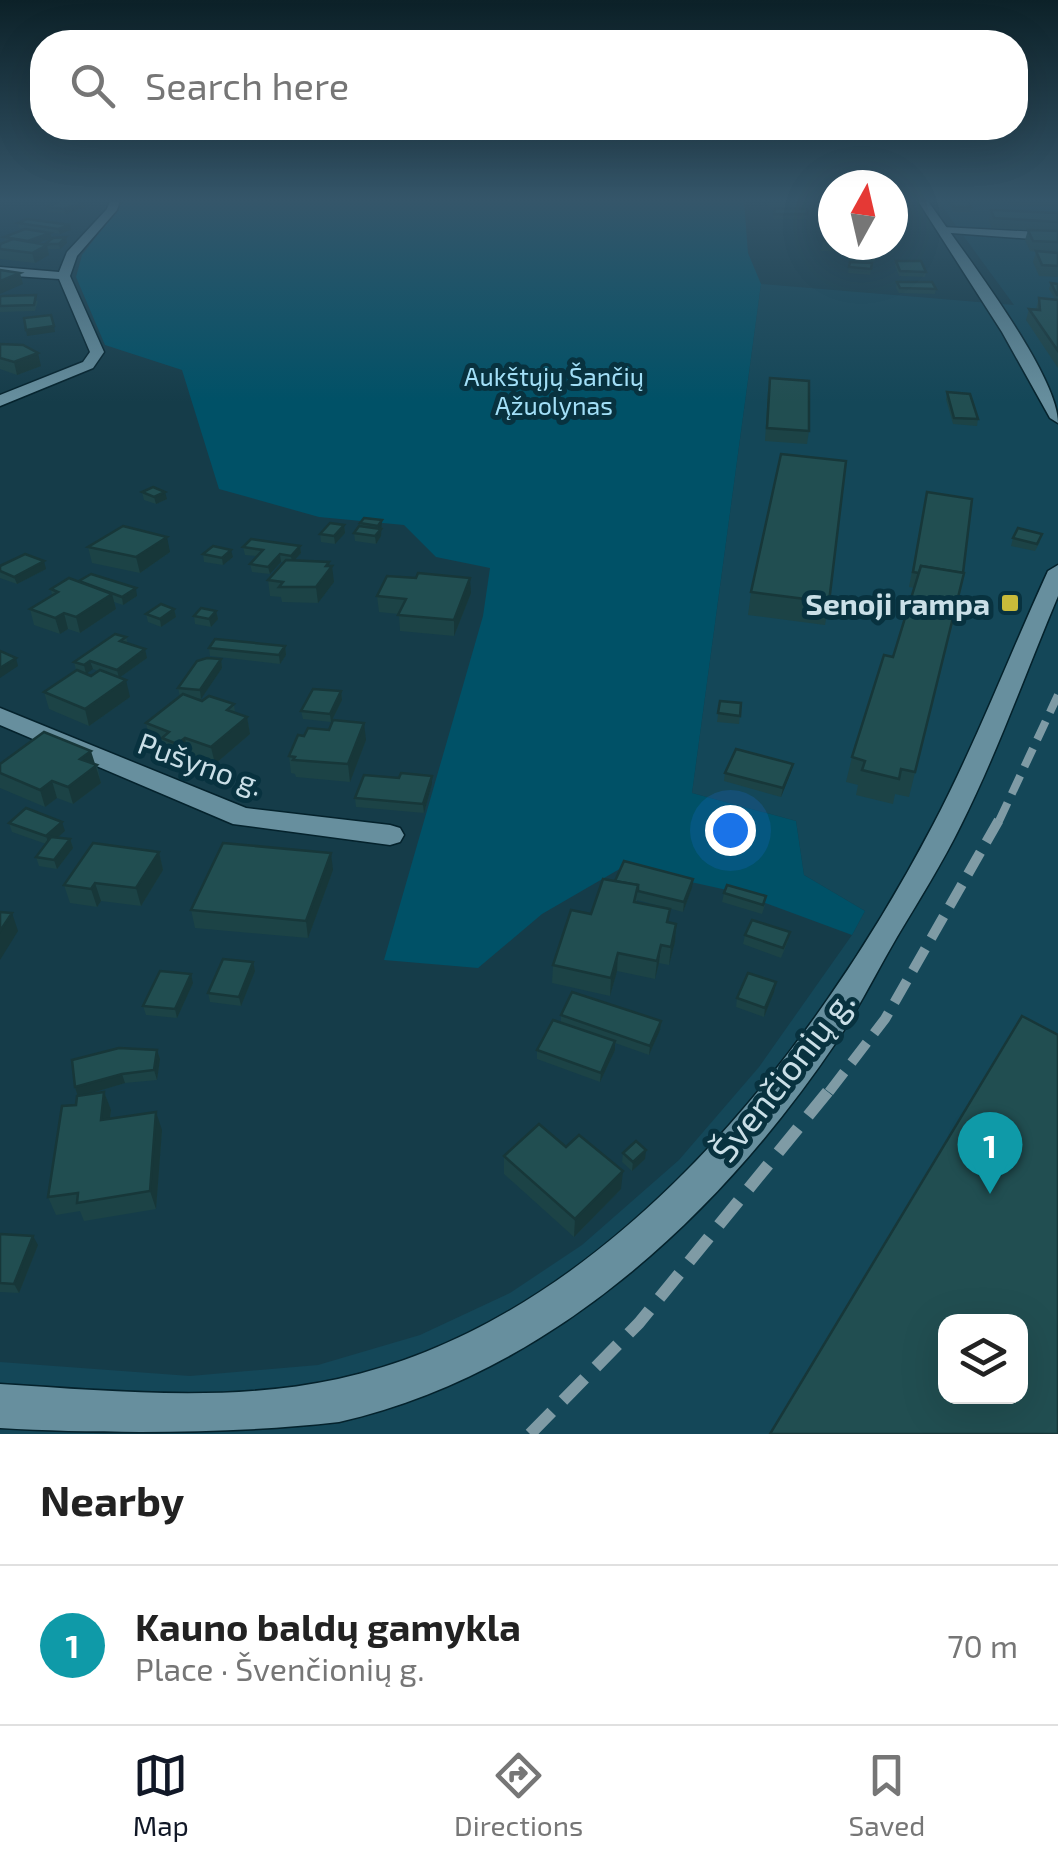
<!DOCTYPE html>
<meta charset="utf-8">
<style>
body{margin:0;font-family:"Exo 2",sans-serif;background:#f6f6f6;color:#222}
.controls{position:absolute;right:30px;bottom:30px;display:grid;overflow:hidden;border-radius:20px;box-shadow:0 10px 40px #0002}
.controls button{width:90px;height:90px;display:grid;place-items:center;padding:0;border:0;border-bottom:2px solid #e0e0e0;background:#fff;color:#222;font:50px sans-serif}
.compass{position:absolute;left:818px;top:170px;width:90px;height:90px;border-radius:50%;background:#fff;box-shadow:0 10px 40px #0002;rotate:8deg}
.you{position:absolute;left:730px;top:830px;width:35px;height:35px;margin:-25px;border:8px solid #fff;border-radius:50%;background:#1a73e8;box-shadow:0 0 0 15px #1a73e833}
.badge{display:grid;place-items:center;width:65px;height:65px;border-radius:50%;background:#111827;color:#fff;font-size:32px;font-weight:700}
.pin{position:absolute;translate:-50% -82px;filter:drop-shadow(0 2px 5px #0008)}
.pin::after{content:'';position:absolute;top:52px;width:35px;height:30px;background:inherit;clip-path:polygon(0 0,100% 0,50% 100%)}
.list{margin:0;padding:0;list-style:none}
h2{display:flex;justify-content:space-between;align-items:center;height:130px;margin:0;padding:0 40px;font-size:42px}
h2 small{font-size:32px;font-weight:400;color:#767676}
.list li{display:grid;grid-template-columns:65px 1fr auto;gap:30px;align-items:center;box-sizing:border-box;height:160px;padding:0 40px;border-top:2px solid #e0e0e0}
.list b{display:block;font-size:38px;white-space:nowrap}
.list p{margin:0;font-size:32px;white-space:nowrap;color:#767676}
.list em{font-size:32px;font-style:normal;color:#767676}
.icon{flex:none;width:55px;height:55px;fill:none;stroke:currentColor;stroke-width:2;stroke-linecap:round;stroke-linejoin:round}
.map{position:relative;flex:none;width:1058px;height:1434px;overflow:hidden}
.search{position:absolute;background:#fff;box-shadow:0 10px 40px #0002;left:30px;right:30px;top:30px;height:110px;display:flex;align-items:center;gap:25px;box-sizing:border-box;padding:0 35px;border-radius:40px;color:#767676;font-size:38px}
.sheet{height:290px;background:#fff}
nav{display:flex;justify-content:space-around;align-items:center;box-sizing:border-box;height:140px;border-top:2px solid #e0e0e0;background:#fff;font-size:28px;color:#767676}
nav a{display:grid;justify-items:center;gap:5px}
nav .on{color:#111827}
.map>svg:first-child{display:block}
.built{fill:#144758;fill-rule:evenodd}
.green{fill:#005167}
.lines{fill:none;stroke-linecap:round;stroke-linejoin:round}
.street-casing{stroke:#04222c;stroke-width:3}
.secondary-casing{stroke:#04222c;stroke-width:3}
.street{fill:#678f9e;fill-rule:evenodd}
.secondary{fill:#678f9e;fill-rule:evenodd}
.rail-far2{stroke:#7f9ba5;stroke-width:8;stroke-dasharray:20 10;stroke-linecap:butt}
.rail-far1{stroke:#7f9ba5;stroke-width:10;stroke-dasharray:25 12;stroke-linecap:butt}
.rail{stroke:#7f9ba5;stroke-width:12;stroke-dasharray:31 16;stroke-linecap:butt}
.wall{fill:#1c4346;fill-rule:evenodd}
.shaded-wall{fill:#173739}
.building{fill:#214e51;stroke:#173739;stroke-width:2.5;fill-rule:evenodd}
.poi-dot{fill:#c9bb3a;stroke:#08323f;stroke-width:4}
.labels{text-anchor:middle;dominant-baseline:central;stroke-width:10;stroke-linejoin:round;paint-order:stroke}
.far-park-label{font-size:25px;fill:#a2dff7;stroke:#08323f}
.poi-label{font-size:30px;font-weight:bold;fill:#cadfe7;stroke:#08323f;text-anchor:end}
.street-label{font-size:30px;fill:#cadfe7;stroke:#08323f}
.near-street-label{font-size:35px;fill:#cadfe7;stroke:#08323f}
</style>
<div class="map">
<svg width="1058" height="1434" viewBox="0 0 1058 1434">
<rect width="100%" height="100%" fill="#153c49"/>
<path class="built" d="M938,201h120v1233h-1058v-72l190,14 128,-11 102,-30 90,-42 72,-48 97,-85 80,-93 93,-132 13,-24 -61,-36 -8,-54 -104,-28 69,-509 253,21zM946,1322h74v74h-74z"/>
<path class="green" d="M124,201h620l4,52 13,31 -69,509 104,28 8,54 61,36 -13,24 -116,-43 -113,-25 -81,47 -64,54 -94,-8 99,-344 7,-48 -54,-11 -32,-32 -85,-8 -100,-28 -37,-119 -77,-25 -29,-68 6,-22z"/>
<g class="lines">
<defs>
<g id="street">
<path d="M110,201h10l-3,9 -40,46 -7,20 34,76 -11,16 -93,38v-11l83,-33 7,-10 -31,-73 -59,-4v-8l59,5 8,-20 40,-43z"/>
<path d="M942,227l116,6v8l-120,-9z"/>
<path d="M0,708l246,100 144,17 10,3 4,7 -4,7 -10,3 -157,-21 -233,-99z"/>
</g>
<g id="secondary">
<path d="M918,201h10c32,47 130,172 130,222l-8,-5 -48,-86z"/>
<path d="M1058,565v31c-32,76 -60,155 -97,229 -19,39 -42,75 -64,112 -20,34 -38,71 -60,104 -118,175 -288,333 -498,381 -104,12 -233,12 -339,6v-44c112,7 228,19 338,-5 268,-59 474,-323 595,-554 43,-82 76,-169 115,-254z"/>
</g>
</defs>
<use href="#street" class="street-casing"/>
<use href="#secondary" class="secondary-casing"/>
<use href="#street" class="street"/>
<use href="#secondary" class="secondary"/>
<path class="rail-far2" d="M999,821l59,-126"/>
<path class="rail-far1" d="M829,1092l56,-73 115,-201"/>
<path class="rail" d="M530,1434l109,-111 191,-234"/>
</g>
<g class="wall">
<path d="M89,201l1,4 -24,9 -19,-2 -1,-5 10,-4 -1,-1z"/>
<path d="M766,201h38l-1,7 -35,-1z"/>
<path d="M946,201h21l4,6 -1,5h-17z"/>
<path d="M1006,201h52v6l-50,-2z"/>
<path d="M775,208l32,1v10h-34z"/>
<path d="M991,210l67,3v64l-19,-1 -6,-14 3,-10 -6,-1 -5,-11 3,-10 -37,-2 -2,-8z"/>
<path d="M18,223l53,7 -11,4 -9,-1 1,5 -15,5 8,2 21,-8 1,6 -7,6h-12l1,6 -14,8 -35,-4v-15l5,-2 -1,-5 21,-8 -6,-1z"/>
<path d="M833,230v15h28l-1,4 16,6 -2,7 -26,-2 2,-9h-29l2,-10z"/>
<path d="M896,261l30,11 -1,5 -26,-1 -4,-10z"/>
<path d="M850,262l22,1 -2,12 -22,-2z"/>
<path d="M897,282l39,7 -1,5 -36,-1 -3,-5z"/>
<path d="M1051,283l7,1v84l-32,-48 3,-11h7l3,-11 16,1 -6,-10z"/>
<path d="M0,297l38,4 -3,10 -35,1z"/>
<path d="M0,344l41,22 -24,9 -17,-6z"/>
<path d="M768,391l41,40 -2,13 -42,-3z"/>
<path d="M947,392l31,27 -1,7 -24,-2 -7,-25z"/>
<path d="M142,492l25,7 -11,5 -12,-4z"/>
<path d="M927,492l37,81 -55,224 -14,-3 -2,10 -37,-9 2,-10 -12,-3 6,-25 41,-100 21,-69 -5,-1z"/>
<path d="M364,518l19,10 -2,3v5l-5,8 -21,-3 -1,-8 6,-7v-3z"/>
<path d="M344,525l1,8 -10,11 -14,-2 -1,-8z"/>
<path d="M1013,538l27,4 -5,9 -24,-5z"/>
<path d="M300,546l1,7 -6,7 34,2 5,20 -16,21 -36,-1 -1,-5 -11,-1 -2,-16 16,-18h-3l-11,12 -18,-2 -2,-8 7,-8 -12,-1 -2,-8z"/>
<path d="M88,547l82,5 -30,21 -48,-10z"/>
<path d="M203,554l30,3 -10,8 -19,-3z"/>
<path d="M0,566l46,3 -29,15 -17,-6z"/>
<path d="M79,581l58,15 -14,9 -9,-3 2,7 -36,24 -12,-4 -8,5 -26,-9 -4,-16 22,-14 -1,-6z"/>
<path d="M751,592l78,10 -4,23 -77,-10z"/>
<path d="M471,593l-17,43 -54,-5 -1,-17 -20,-2 -2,-16z"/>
<path d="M174,609l2,8 -15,10 -13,-5 -2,-8z"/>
<path d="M216,611l2,8 -7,8 -16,-3 -1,-8z"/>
<path d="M126,637l2,7 19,14 -28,20 11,19 -41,29 -40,-17 -5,-17 32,-22 -2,-8zM93,669l5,2 -7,5 -5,-2z"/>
<path d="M285,646l1,9 -6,9 -70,-8 -1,-8z"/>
<path d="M221,659l1,9 -21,31 -8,-1 9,3 32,3 1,8 12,5 3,17 -35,30 -27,-10 -7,7 -15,-6 -2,-9 -14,-6 -4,-17 34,-26 -2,-9z"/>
<path d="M341,691l1,9 -11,22 -28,-3 -2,-8z"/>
<path d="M720,701l21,2 -2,21 -22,-2z"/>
<path d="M366,740l-16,42 -54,-5 -1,-3 -4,-1 -2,-17z"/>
<path d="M0,764l95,1h2l4,18 -28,21 -16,-6 -12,9 -45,-19z"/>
<path d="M791,772l-10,25 -57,-16 1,-8z"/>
<path d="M432,784l-8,29 -68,-6 -1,-9z"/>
<path d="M9,823l56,8 -8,7 13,1 3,9 -16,21 -18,-3 -3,-9 10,-13 -34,-12z"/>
<path d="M159,852l4,18 -22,36 -40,-5 -4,6 -27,-4 -6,-18z"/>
<path d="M333,870l-25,68 -113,-10 -4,-18z"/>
<path d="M615,881l77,7 -9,24 -46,-12v2l32,20 7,2 -1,18 -6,23 -10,-2 -4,16 -38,-8 -7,25 -58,-13 1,-18z"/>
<path d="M724,893l41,12 -3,9 -40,-12z"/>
<path d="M745,935l43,6 -7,17 -38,-14z"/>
<path d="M253,962l2,9 -14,35 -31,-4 -2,-9z"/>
<path d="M776,982l-2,10 -10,25 -28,-10 1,-9z"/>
<path d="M193,983l-16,35 -31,-3 -3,-9z"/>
<path d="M561,1015l100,6 -1,9 -11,25 -34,-12v7l-15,32 -63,-23v-9l24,-27z"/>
<path d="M157,1050l3,9 -3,21 -32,3 -41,12 20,-3 7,18 -1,9 52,11 -6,79 -72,12 -4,-10 -24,4 -8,-18 28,-92 2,-9 -3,-9z"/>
<path d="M566,1147l55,42 -47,48 -70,-63v-18z"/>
<path d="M623,1153l22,6 -13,12 -10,-9z"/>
<path d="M0,1234l38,11 -19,48 -19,-1z"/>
</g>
<g class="shaded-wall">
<path d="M89,201l1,4 -24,9 -2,-5z"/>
<path d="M70,225l1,5 -11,4 -2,-5z"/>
<path d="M50,233l2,5 -22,8 -2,-5z"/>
<path d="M66,237l1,6 -7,6 -1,-5z"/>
<path d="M47,245l2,10 -14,8 -3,-10z"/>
<path d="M20,273l3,11 -23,10v-13z"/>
<path d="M54,326l1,6 -28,4 -1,-6z"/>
<path d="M38,353l3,13 -24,9 -3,-13z"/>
<path d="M165,492l2,7 -11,5 -2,-7z"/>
<path d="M382,520l-1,16 -5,8 -1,-8 3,-4v-6z"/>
<path d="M344,525l1,8 -10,11 -1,-8z"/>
<path d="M167,537l3,15 -30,21 -4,-16z"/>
<path d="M300,546l1,7 -9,10 -1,-7z"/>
<path d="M231,550l2,7 -10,8 -1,-7z"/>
<path d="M280,554l1,8 -11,12 -2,-7z"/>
<path d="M44,561l2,8 -29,15 -3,-7z"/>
<path d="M329,562l1,8 2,-4 2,16 -16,21 -2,-16z"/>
<path d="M470,578l1,15 -17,43v-16z"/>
<path d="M136,588l1,8 -14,9 -1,-8z"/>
<path d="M112,594l4,15 -36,24 -4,-16z"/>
<path d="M174,609l2,8 -15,10 -1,-8z"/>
<path d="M216,611l2,8 -7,8 -2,-8z"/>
<path d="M64,613l4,16 -8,5 -5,-16z"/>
<path d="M285,646l1,9 -6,9 -1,-9z"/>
<path d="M145,649l2,9 -28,20 -2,-8z"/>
<path d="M16,658l2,8 -18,12v-10z"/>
<path d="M221,659l1,9 -21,31 -1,-9z"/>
<path d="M90,661l3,8 -7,5 -2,-9z"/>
<path d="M126,680l4,17 -41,29 -4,-17z"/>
<path d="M341,691l1,9 -11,22 -1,-8z"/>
<path d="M247,717l3,17 -35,30 -4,-17z"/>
<path d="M364,723l2,17 -16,42 -2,-18z"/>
<path d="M185,738l3,16 -7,7 -4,-17z"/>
<path d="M91,751l10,32 -28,21 -5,-17 12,-28z"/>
<path d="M793,764l-2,8 -10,25 2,-9z"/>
<path d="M432,776v8l-8,29 -1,-9z"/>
<path d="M52,781l5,17 -12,9 -5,-17z"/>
<path d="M62,822l3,9 -16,14 -3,-9z"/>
<path d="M70,839l3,9 -16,21 -3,-9z"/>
<path d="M159,852l4,18 -22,36 -5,-18z"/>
<path d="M331,853l2,17 -25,68 -2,-17z"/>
<path d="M693,879l-1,9 -9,24 1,-10z"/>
<path d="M95,883l6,18 -4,6 -6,-18z"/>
<path d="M12,913l6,18 -18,29v-29z"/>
<path d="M676,924l-1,18 -6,23 2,-18z"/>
<path d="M661,945l-2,18 -4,16 2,-18z"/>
<path d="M618,953l-1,18 -7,25 1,-18z"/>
<path d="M253,962l2,9 -14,35 -2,-9z"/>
<path d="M191,974l2,9 -16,35 -2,-9z"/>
<path d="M776,982l-2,10 -10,25 1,-9z"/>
<path d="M661,1021l-1,9 -11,25 1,-9z"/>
<path d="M615,1041v9l-15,32 1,-9z"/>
<path d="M157,1050l3,9 -3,21 -3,-10z"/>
<path d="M122,1074l3,9 -47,14 -3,-10z"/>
<path d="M104,1092l7,18 -4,28 -6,-18z"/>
<path d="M156,1112l6,18 -6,79 -6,-18z"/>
<path d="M646,1150l-1,9 -13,12 1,-9z"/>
<path d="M623,1171l-2,18 -47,48 1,-18z"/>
<path d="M33,1236l5,9 -19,48 -5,-9z"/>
</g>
<g class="building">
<path d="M58,201h29l-23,8 -18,-2 13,-5h-4z"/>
<path d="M950,201h17l4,6h-17z"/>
<path d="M775,208l32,1v5h-33z"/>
<path d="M991,210l67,3v9l-64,-4z"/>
<path d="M27,219l43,6 -12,4 -40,-6z"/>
<path d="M25,229l25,4 -22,8 -24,-4z"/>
<path d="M831,230h2v11h-10z"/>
<path d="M1028,230l30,1v11l-25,-1z"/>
<path d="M66,237l-7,7h-14l8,-6z"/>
<path d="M13,239l34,6 -15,8 -32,-4v-5z"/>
<path d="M851,248l26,2 -2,6 -26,-2z"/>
<path d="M1036,251l22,2v13l-16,-1z"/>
<path d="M896,261h25l5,11 -26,-1z"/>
<path d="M850,262l22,1 -1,6 -22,-2z"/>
<path d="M0,270l20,3 -20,8z"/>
<path d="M897,282h35l4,7 -36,-1z"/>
<path d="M1051,283l7,1v11h-1z"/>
<path d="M36,295l-2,10 -34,1v-9l2,-1z"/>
<path d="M1039,298l19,2v51l-29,-42 11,1z"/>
<path d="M51,315l3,11 -28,4 -2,-12z"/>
<path d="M0,344l23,1 15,8 -24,9 -14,-4z"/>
<path d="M770,378l39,3v50l-42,-3z"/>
<path d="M947,392l23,2 8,25 -24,-1z"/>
<path d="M781,454l65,7 -17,141 -78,-10z"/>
<path d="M153,487l12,5 -11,5 -12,-5z"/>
<path d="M927,492l45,7 -9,74 -42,-7 -2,7 -6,-1z"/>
<path d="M364,518l18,2 -4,6 -18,-3z"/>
<path d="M330,523l14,2 -10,11 -14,-2z"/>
<path d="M123,526l44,11 -31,20 -48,-10z"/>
<path d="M359,526l22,3 -6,7 -21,-3z"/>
<path d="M1018,528l24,6 -5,10 -24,-6z"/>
<path d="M251,539l49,7 -9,10 -11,-2 -12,13 -18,-3 13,-14 -20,-3z"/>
<path d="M213,546l18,4 -9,8 -19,-4z"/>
<path d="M25,554l19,7 -30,16 -14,-6v-5z"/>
<path d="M286,560l43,2 -3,4h6l-16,21h-37l4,-5 -15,-2z"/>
<path d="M921,566l43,7 -49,199 -14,-3 -2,10 -37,-9 3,-9 -13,-4 32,-102 9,2z"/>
<path d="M418,573l52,5 -16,42 -56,-5 8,-16 -29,-3 10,-20 29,2z"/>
<path d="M91,574l45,14 -14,9 -43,-16z"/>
<path d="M69,578l43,16 -36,23 -12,-4 -9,5 -25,-9 28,-17 -7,-3z"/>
<path d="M161,604l13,5 -14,10 -14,-5z"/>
<path d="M201,608l15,3 -7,8 -15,-3z"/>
<path d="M115,634l11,3 -6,4 25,8 -28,21 -27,-9 -6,4 -10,-3z"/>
<path d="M215,639l70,7 -6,9 -70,-7z"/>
<path d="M0,651l16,7 -16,10z"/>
<path d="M207,658l14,1 -21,31 -22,-2 19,-27z"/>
<path d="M77,670l14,6 9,-6 26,10 -41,29 -41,-17z"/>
<path d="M313,689l28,2 -11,23 -29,-3z"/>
<path d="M183,694l19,7 7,-5 25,8 -7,6 20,7 -36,30 -26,-9 -8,6 -15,-6 7,-6 -23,-9z"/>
<path d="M720,701l21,2 -1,13 -22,-3z"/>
<path d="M333,720l31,3 -16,41 -55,-4 2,-3 -6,-1 9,-21 6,1 4,-8 21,2z"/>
<path d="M44,732l47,19 -11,8 17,6 -29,22 -16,-6 -12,9 -40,-17v-9z"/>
<path d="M736,749l57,15 -10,24 -58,-15z"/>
<path d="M401,773l31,3 -9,28 -68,-6 9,-23 35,3z"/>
<path d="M26,808l36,14 -16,14 -37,-13z"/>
<path d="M51,837l19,2 -16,21 -18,-3z"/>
<path d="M93,843l66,9 -23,36 -41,-5 -4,6 -27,-4z"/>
<path d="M223,843l108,10 -25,68 -115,-11z"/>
<path d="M624,861l69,18 -9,23 -46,-11v-6l-23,-4z"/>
<path d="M603,879l35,6 -4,17 36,7 -3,13 9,2 -5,23 -10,-2 -4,16 -39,-8 -7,25 -58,-13 18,-55 20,4z"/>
<path d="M727,885l39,11 -3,9 -39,-12z"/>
<path d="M0,912l12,1 -12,18z"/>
<path d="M752,920l38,12 -7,16 -38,-13z"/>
<path d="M223,959l30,3 -14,35 -31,-4z"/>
<path d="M160,971l31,3 -16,35 -32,-3z"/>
<path d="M748,973l28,9 -11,26 -28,-10z"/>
<path d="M572,992l89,29 -11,25 -89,-31z"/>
<path d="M1022,1016l36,19v399h-288zM946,1322h74v74h-74z"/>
<path d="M553,1020l62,21 -14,32 -64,-23z"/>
<path d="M119,1048l38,2 -3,20 -32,4 -47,13 -3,-27z"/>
<path d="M104,1092l-3,28 55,-8 -6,79 -73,12 1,-10 -30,4 14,-91 14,-1 1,-9z"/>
<path d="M539,1124l27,23 13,-12 44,36 -48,48 -71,-63z"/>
<path d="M636,1141l10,9 -13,12 -10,-9z"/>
<path d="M0,1234l33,2 -19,48 -14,-1z"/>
</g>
<linearGradient id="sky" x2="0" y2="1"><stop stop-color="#0c2128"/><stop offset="0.5" stop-color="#35566a"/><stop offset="1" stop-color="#35566a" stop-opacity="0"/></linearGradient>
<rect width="1058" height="402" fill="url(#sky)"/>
<rect class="poi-dot" x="1000" y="593" width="20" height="20" rx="5"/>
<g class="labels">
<g class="far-park-label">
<text x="554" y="376">Aukštųjų Šančių<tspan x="554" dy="29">Ąžuolynas</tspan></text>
</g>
<g class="poi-label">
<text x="990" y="603">Senoji rampa</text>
</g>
<g class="street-label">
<text transform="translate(201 763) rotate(20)">Pušyno g.</text>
</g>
<g class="near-street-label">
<text transform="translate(782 1075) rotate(-52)">Švenčionių g.</text>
</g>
</g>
</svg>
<div class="controls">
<button><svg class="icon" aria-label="layers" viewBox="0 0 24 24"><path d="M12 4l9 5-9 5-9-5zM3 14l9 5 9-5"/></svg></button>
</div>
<svg class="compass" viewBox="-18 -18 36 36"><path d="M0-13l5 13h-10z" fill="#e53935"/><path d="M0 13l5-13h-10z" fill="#767676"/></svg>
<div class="you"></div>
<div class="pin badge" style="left:990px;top:1194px;background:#0f9aa8">1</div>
<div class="search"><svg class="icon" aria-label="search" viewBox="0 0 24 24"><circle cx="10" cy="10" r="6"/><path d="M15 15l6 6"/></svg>Search here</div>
</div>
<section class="sheet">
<h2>Nearby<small></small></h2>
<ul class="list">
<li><span class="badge" style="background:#0f9aa8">1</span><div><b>Kauno baldų gamykla</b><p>Place · Švenčionių g.</p></div><em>70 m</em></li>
</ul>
</section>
<nav>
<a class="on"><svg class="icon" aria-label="map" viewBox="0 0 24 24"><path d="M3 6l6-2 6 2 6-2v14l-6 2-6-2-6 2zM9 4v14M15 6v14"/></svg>Map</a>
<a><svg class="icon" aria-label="directions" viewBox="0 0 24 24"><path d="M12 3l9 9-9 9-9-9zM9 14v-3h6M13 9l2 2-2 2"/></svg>Directions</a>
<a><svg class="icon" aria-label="saved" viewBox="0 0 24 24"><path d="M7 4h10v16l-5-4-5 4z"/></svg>Saved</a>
</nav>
